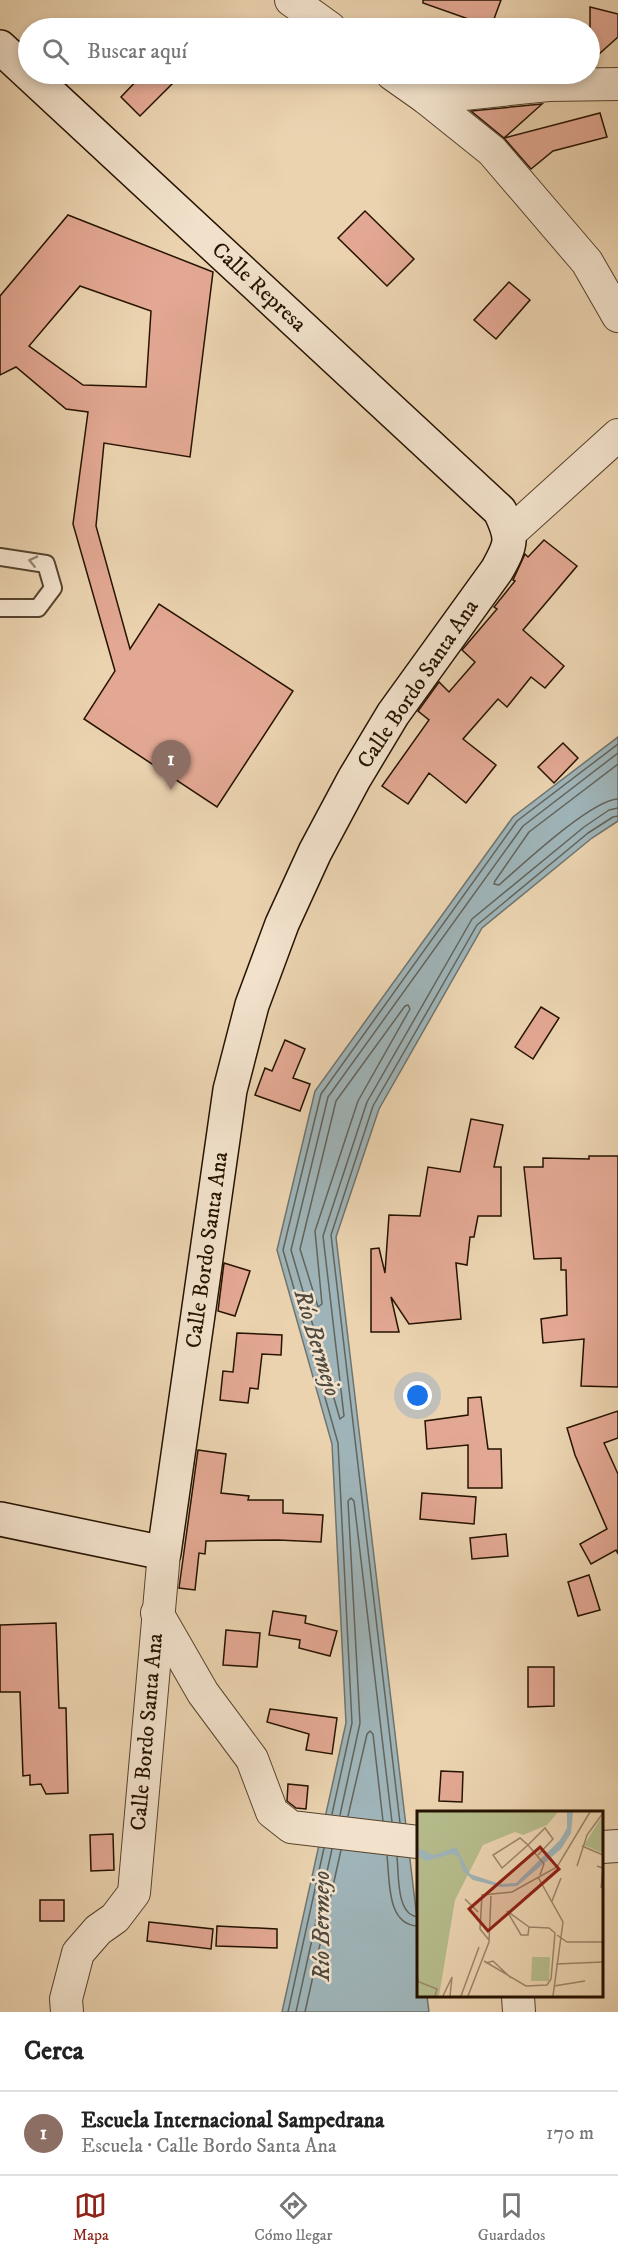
<!DOCTYPE html>
<html lang="es">
<meta charset="utf-8">
<style>
body{margin:0;font-family:"IM FELL DW Pica",serif;background:#f2f2f2;color:#222}
.you{position:absolute;left:418px;top:1396px;width:21px;height:21px;margin:-15px;border:4px solid #fff;border-radius:50%;background:#1a73e8;box-shadow:0 0 0 9px #1a73e833}
.badge{display:grid;place-items:center;width:39px;height:39px;border-radius:50%;background:#8f2418;color:#fff;font-size:20px;font-weight:700}
.pin{position:absolute;translate:-50% -50px;filter:drop-shadow(0 2px 3px #0008)}
.pin::after{content:'';position:absolute;top:32px;width:21px;height:18px;background:inherit;clip-path:polygon(0 0,100% 0,50% 100%)}
.list{margin:0;padding:0;list-style:none}
h2{display:flex;justify-content:space-between;align-items:center;height:78px;margin:0;padding:0 24px;font-size:26px}
h2 small{font-size:20px;font-weight:400;color:#767676}
.list li{display:grid;grid-template-columns:39px 1fr auto;gap:18px;align-items:center;box-sizing:border-box;height:84px;padding:0 24px;border-top:2px solid #e0e0e0}
.list b{display:block;font-size:22px;white-space:nowrap}
.list p{margin:0;font-size:20px;white-space:nowrap;color:#767676}
.list em{font-size:20px;font-style:normal;color:#767676}
.icon{flex:none;width:33px;height:33px;fill:none;stroke:currentColor;stroke-width:2;stroke-linecap:round;stroke-linejoin:round}
.map{position:relative;flex:none;width:618px;height:2012px;overflow:hidden}
.search{position:absolute;background:#fff;box-shadow:0 3px 9px #0003;left:18px;right:18px;top:18px;height:66px;display:flex;align-items:center;gap:15px;box-sizing:border-box;padding:0 21px;border-radius:33px;color:#767676;font-size:22px}
.sheet{height:162px;background:#fff}
nav{display:flex;justify-content:space-around;align-items:center;box-sizing:border-box;height:84px;border-top:2px solid #e0e0e0;background:#fff;font-size:16px;color:#767676}
nav a{display:grid;justify-items:center;gap:3px}
nav .on{color:#8f2418}
.map>svg:first-child{display:block}
.water{fill:#9fb4b8;stroke:#6f746e;stroke-width:1.5}
.lines{fill:none;stroke-linecap:round;stroke-linejoin:round}
.shore{stroke:#62645c;stroke-width:1.5}
.building{fill:#e3a893;stroke:#261300;stroke-width:1.5;fill-rule:evenodd}
.lane-casing{stroke:#57432c;stroke-width:20}
.street-casing{stroke:#57432c;stroke-width:34}
.secondary-casing{stroke:#261300;stroke-width:36}
.lane{stroke:#f2e2cc;stroke-width:16}
.street{stroke:#f2e2cc;stroke-width:32}
.secondary{stroke:#f2e2cc;stroke-width:33}
.oneway{stroke:#968570}
.labels{text-anchor:middle;dominant-baseline:central;stroke-width:5;stroke-linejoin:round;paint-order:stroke}
.street-label{font-size:22px;fill:#261300;stroke:#f2e2cc}
.water-label{font-size:24px;font-style:italic;fill:#504b40;stroke:#f2e2cc}
.inset-road{fill:none;stroke:#9c866a;stroke-width:1.5}
.view{fill:#8f2418;fill-opacity:0.15;stroke:#8f2418;stroke-width:3}
.inset-edge{fill:none;stroke:#261300;stroke-width:3}
</style>
<div class="map">
<svg width="618" height="2012" viewBox="0 0 618 2012">
<rect width="100%" height="100%" fill="#ebd3b0"/>
<filter id="stains"><feTurbulence type="fractalNoise" baseFrequency=".00333" numOctaves="4"/><feColorMatrix values="0 0 0 0 .2 0 0 0 0 .09 0 0 0 0 .02 0 0 0 .5 -.17"/></filter>
<radialGradient id="worn" r=".72"><stop offset=".6" stop-color="#630" stop-opacity="0"/><stop offset="1" stop-color="#630" stop-opacity=".3"/></radialGradient>
<path class="water" d="M618,737v84l-26,17 -110,90 -103,181 -43,128 82,690v69h9l2,16h-147l64,-289 -14,-279 -55,-194 38,-159 198,-274z"/>
<g class="lines">
<g class="shore">
<path d="M618,753l-95,73 -195,271 -37,153 49,169 4,-3 -21,-180 44,-134 105,-183 112,-92 25,-17 9,-2"/>
<path d="M618,764l-89,68 -34,49 -1,3 5,1c23,-20 92,-85 119,-86"/>
<path d="M408,1005l2,4 -52,92 -43,130 7,73 -4,3 -18,-58 36,-148 69,-95z"/>
<path d="M332,1814l20,-91 -14,-280 -55,-193 38,-156 196,-273 101,-77"/>
<path d="M340,1815l20,-92 -12,-222 3,-3 3,3 38,321"/>
<path d="M348,1816l19,-82 3,-3 3,3 10,87"/>
<path d="M400,1823l-69,-588 42,-129 104,-181 111,-92 25,-16 5,-1"/>
<path d="M387,1856c3,23 -1,69 31,70"/>
<path d="M397,1857c2,18 -1,58 21,60"/>
<path d="M288,2012l36,-164"/>
<path d="M296,2012l36,-163"/>
<path d="M305,2012l36,-162"/>
</g>
</g>
<g class="building">
<path d="M423,0h78l-10,27 -68,-24z"/>
<path d="M590,7l28,7v23l-28,25z"/>
<path d="M143,74h39l-42,42 -19,-19z"/>
<path d="M542,104l-38,34 -33,-27z"/>
<path d="M600,113l7,24 -54,14 -22,18 -27,-31z"/>
<path d="M365,211l49,48 -27,27 -49,-48z"/>
<path d="M68,215l145,57 -23,185 -86,-14 -8,83 34,123 29,-45 134,87 -76,116 -133,-88 31,-48 -42,-147 15,-112 -22,-3 -50,-42 -16,8v-79zM80,286l71,25 -5,76 -63,-2 -54,-39z"/>
<path d="M509,282l21,18 -34,39 -22,-19z"/>
<path d="M544,540l33,26 -54,64 41,36 -19,22 -14,-11 -24,30 -9,-8 -35,40 33,26 -30,38 -37,-30 -21,31 -26,-18 47,-66 -11,-9 21,-29 10,10 26,-30 -13,-12 35,-41 -3,-2 21,-26 -2,-1 12,-26 3,3z"/>
<path d="M563,743l15,15 -24,25 -16,-16z"/>
<path d="M541,1007l18,11 -26,41 -18,-12z"/>
<path d="M285,1040l20,9 -12,29 17,6 -10,27 -45,-16 10,-27 7,3z"/>
<path d="M471,1119l32,6 -9,42h7v49h-23l-4,21h-4l-3,28 -11,-2 5,56 -52,5 -18,-27 8,35h-28v-83l8,-1 6,25 4,-58 31,1 8,-49 32,5z"/>
<path d="M589,1156h29v231l-37,-1 3,-47 -41,4 -2,-24 26,-4 -1,-45h-5v-12l-27,1 -10,-92h19v-9l46,1z"/>
<path d="M224,1263l26,8 -15,45 -17,-5z"/>
<path d="M237,1333l45,2 -1,20 -19,-1 -4,35 -8,-1 -2,15 -28,-3 3,-29 10,1z"/>
<path d="M481,1397l7,52h13l1,39h-34v-43l-41,4 -2,-28 43,-6v-17z"/>
<path d="M618,1411v27l-14,5 14,31v80l-2,-4 -25,14 -11,-20 27,-15 -32,-74 -8,-27z"/>
<path d="M198,1450l28,4 -5,39 28,3 -1,4h35v13l40,2 -2,27 -43,-2 -72,1 -1,13 -6,-1 -4,37 -16,-2z"/>
<path d="M422,1493l54,4 -2,27 -54,-5z"/>
<path d="M506,1534l2,22 -36,3 -2,-21z"/>
<path d="M589,1575l11,35 -22,6 -10,-34z"/>
<path d="M273,1611l33,5 -1,7 32,8 -7,25 -31,-8 1,-8 -31,-5z"/>
<path d="M56,1623l3,85h7l2,85 -22,1 -5,-10 -11,1v-10l-7,1 -3,-84h-20v-67z"/>
<path d="M226,1630l34,3 -3,34 -34,-2z"/>
<path d="M528,1667h26v39l-26,1z"/>
<path d="M270,1709l67,9 -5,36 -26,-4 3,-16 -42,-12z"/>
<path d="M441,1771l22,1 -1,30 -23,-1z"/>
<path d="M288,1784l20,2 -2,23 -10,-1 -9,-7z"/>
<path d="M113,1834l1,36 -23,1 -1,-36z"/>
<rect x="40" y="1900" width="24" height="21"/>
<path d="M149,1922l64,7 -2,20 -64,-8z"/>
<path d="M217,1926l60,3v19l-61,-2z"/>
</g>
<g class="lines">
<defs>
<path id="lane" d="M0,557l46,7 7,24 -15,20h-38"/>
<g id="street">
<path d="M291,0l39,28"/>
<path d="M392,74l34,24 66,53 95,111 31,54"/>
<path d="M426,98l122,-13 70,-1"/>
<path d="M510,533l108,-98"/>
<path d="M157,1613l46,80 49,66 20,53 19,15 127,15"/>
<path d="M602,1847l16,-1"/>
<path d="M518,1996l1,16"/>
<path d="M67,2012l-1,-13 12,-46 20,-23 17,-12 19,-25 30,-340"/>
</g>
<path id="secondary" d="M0,47l500,464c13,28 12,32 -3,59l-104,144 -39,65 -39,73 -33,72 -30,81 -22,85 -66,463 -164,-34"/>
</defs>
<use href="#lane" class="lane-casing"/>
<use href="#street" class="street-casing"/>
<use href="#secondary" class="secondary-casing"/>
<use href="#lane" class="lane"/>
<use href="#street" class="street"/>
<use href="#secondary" class="secondary"/>
</g>
<defs><path id="oneway-chevron" d="M-2-3.5L2.5 0L-2 3.5" fill="none" stroke-width="1.6" stroke-linecap="round" stroke-linejoin="round" transform="scale(1.5)"/></defs>
<use class="oneway" href="#oneway-chevron" transform="translate(33 561) rotate(-167)"/>
<g class="labels">
<g class="street-label">
<text transform="translate(259 287) rotate(43)">Calle Represa</text>
<text transform="translate(418 684) rotate(-56)">Calle Bordo Santa Ana</text>
<text transform="translate(207 1250) rotate(-82)">Calle Bordo Santa Ana</text>
<text transform="translate(147 1732) rotate(-85)">Calle Bordo Santa Ana</text>
</g>
<g class="water-label">
<text transform="translate(317 1343) rotate(73)">Río Bermejo</text>
<text transform="translate(322 1926) rotate(-90)">Río Bermejo</text>
</g>
</g>
<g transform="translate(417 1811)">
<rect width="186" height="186" fill="#ebd3b0"/>
<path d="M0,1h141l-11,13 -24,10 -8,-3 -32,13 -28,55 -16,96h-22zM186,4v37l-1,1 -18,-8zM115,146h18l-1,24h-18z" fill="#b6bc8c"/>
<path d="M150,1h6l-2,21 -10,16 -44,37 -16,1 -28,-7 -10,-9 -5,-15 -6,-2 -25,7 -10,-5v-8l17,7 22,-8 14,27 30,10 16,-1 44,-43 7,-12z" fill="#9fb4b8"/>
<path class="inset-road" d="M165,35l21,9M121,44l15,-16 -8,-11 -17,17 -8,-7 -27,17 9,13 26,-23 16,19 -4,11M160,55l10,-31 16,-22M180,55l6,2 -2,20M121,66l25,45 -10,74M48,88l13,13M135,90l9,-23M90,100l22,16 -1,8h-7zM140,124l10,7h36M72,129l-9,-11 2,-34 30,-3 45,-25 33,-55M67,150l42,25 21,-1 4,-6 4,-46 -6,-5 -20,-1M69,152l7,-2 18,17M139,153l47,-2M0,166l2,5 18,7 -2,7M137,175l31,-5M26,185l9,-19 -2,19M44,185l18,-49M51,185l21,-54 2,-46"/>
<path class="view" d="M123,36l19,22 -71,62 -19,-22z"/>
<rect width="186" height="186" class="inset-edge"/>
</g>
<rect width="100%" height="100%" filter="url(#stains)"/>
<rect width="100%" height="100%" fill="url(#worn)"/>
</svg>
<div class="you"></div>
<div class="pin badge" style="left:171px;top:790px;background:#8d6e63">1</div>
<div class="search"><svg class="icon" aria-label="search" viewBox="0 0 24 24"><circle cx="10" cy="10" r="6"/><path d="M15 15l6 6"/></svg>Buscar aquí</div>
</div>
<section class="sheet">
<h2>Cerca<small></small></h2>
<ul class="list">
<li><span class="badge" style="background:#8d6e63">1</span><div><b>Escuela Internacional Sampedrana</b><p>Escuela · Calle Bordo Santa Ana</p></div><em>170 m</em></li>
</ul>
</section>
<nav>
<a class="on"><svg class="icon" aria-label="map" viewBox="0 0 24 24"><path d="M3 6l6-2 6 2 6-2v14l-6 2-6-2-6 2zM9 4v14M15 6v14"/></svg>Mapa</a>
<a><svg class="icon" aria-label="directions" viewBox="0 0 24 24"><path d="M12 3l9 9-9 9-9-9zM9 14v-3h6M13 9l2 2-2 2"/></svg>Cómo llegar</a>
<a><svg class="icon" aria-label="saved" viewBox="0 0 24 24"><path d="M7 4h10v16l-5-4-5 4z"/></svg>Guardados</a>
</nav>
